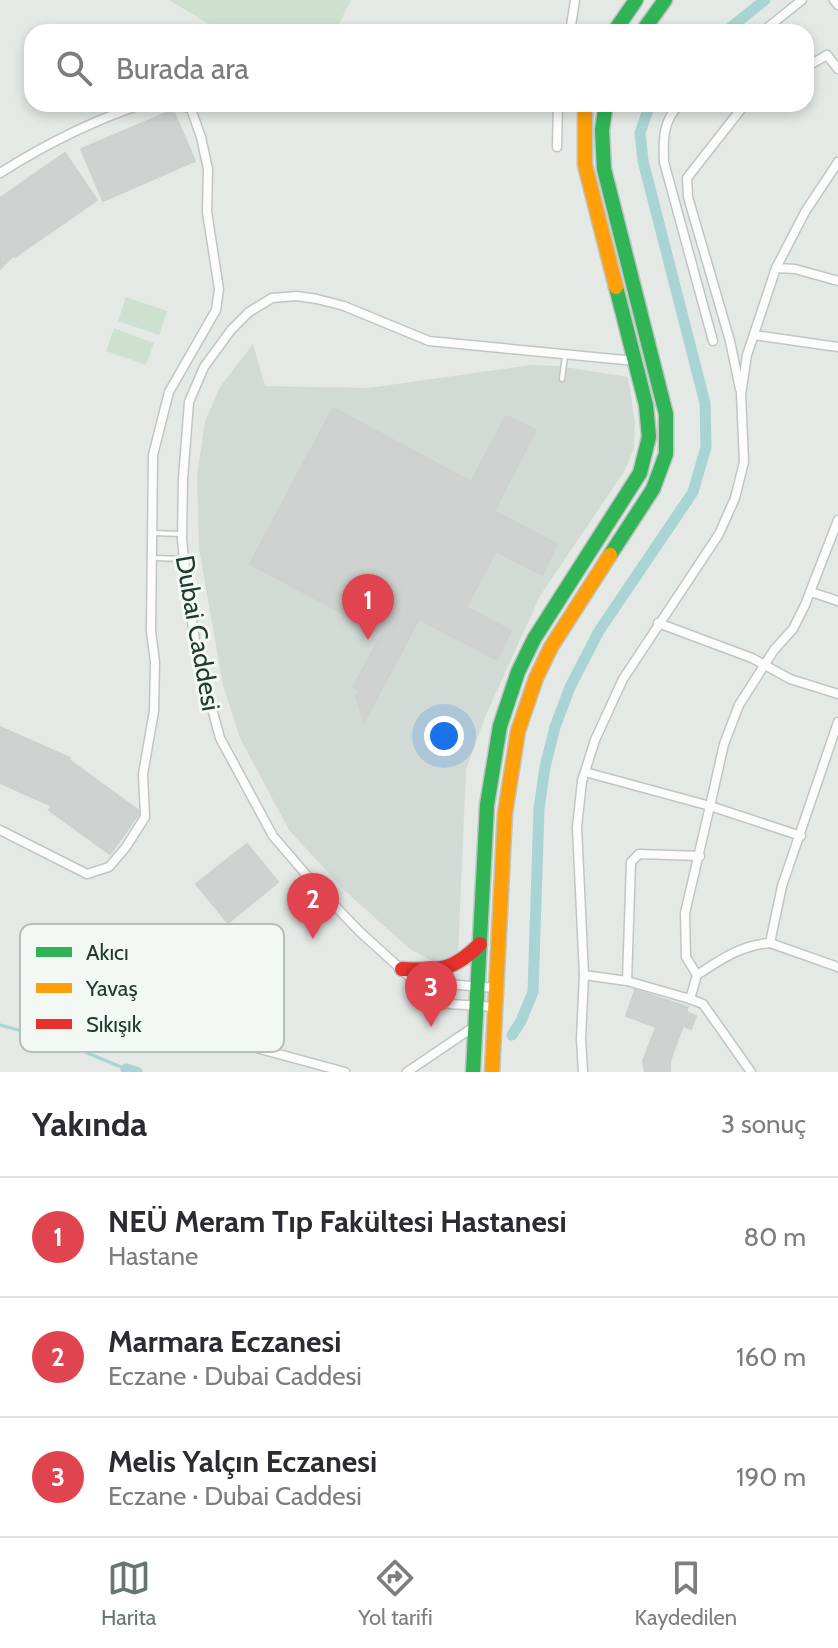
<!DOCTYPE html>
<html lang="tr">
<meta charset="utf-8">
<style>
body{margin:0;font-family:Cabin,sans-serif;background:#f2f2f3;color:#2b2b33}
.you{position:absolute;left:444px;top:736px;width:28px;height:28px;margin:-20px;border:6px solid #fff;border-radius:50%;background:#1a73e8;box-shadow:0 0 0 12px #1a73e833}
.badge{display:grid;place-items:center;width:52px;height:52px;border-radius:50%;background:#677770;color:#fff;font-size:26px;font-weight:700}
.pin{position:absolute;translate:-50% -66px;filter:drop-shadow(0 2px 4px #0008)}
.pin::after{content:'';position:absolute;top:42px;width:28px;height:24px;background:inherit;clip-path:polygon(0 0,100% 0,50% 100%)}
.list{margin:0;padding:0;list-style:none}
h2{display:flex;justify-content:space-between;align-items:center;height:104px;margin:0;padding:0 32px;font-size:34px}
h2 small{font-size:26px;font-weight:400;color:#7c7c81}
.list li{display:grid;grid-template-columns:52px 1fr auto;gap:24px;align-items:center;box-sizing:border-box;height:120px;padding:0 32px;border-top:2px solid #e1e1e2}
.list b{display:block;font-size:30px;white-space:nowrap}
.list p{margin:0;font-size:26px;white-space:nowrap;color:#7c7c81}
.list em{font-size:26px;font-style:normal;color:#7c7c81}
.icon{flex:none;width:44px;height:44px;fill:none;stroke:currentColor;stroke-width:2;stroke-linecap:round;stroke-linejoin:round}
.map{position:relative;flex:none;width:838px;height:1072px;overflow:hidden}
.search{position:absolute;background:#fff;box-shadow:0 4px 12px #0003;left:24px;right:24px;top:24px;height:88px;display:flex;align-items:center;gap:20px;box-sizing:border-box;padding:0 28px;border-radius:24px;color:#7c7c81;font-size:30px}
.sheet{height:464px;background:#fff}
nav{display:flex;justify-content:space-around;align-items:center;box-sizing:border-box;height:112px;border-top:2px solid #e1e1e2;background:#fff;font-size:22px;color:#7c7c81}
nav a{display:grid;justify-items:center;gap:4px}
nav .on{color:#677770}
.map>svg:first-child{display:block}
.built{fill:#d2dad5}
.green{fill:#cee1d1}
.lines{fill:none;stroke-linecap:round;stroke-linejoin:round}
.stream{stroke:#a8d4d3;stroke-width:3}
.canal{stroke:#a8d4d3;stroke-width:11}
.building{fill:#ced2d0;stroke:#cdd2cf;stroke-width:2}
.lane-casing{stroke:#c1c6c3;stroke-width:7}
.street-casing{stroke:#c1c6c3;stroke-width:11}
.fast-casing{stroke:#bdc4c1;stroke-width:17}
.slow-casing{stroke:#bdc4c1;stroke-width:17}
.jam-casing{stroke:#bdc4c1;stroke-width:17}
.lane{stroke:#fbfcfb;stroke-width:4}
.street{stroke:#fbfcfb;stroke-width:8}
.fast{stroke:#30b455;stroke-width:14}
.slow{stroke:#ff9f0a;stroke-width:14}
.jam{stroke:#e5322d;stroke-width:14}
.labels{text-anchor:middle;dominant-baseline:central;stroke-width:6;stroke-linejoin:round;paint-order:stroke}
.street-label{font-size:26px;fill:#233a30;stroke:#f2f8f4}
.key{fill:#f2f8f4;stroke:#b4bfb9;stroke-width:2}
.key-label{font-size:22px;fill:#233a30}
</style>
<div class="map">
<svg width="838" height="1072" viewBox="0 0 838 1072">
<rect width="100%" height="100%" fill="#e4e9e6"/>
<path class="built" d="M253,344l12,42 103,2 163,-23 28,1 69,11 7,46 -1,25 -9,22 -85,126 -55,121 -19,53 -8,184 -20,10 -28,-15 -65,-58 -56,-61 -49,-92 -17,-53 -24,-136 -2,-73 8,-55 15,-34z"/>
<g class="green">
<path d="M169,0h182l-16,32h-113z"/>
<path d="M126,297l41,14 -8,24 -41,-14z"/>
<path d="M114,328l40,15 -8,22 -40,-14z"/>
</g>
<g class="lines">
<path class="stream" d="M0,1025l61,17 65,27"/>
<g class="canal">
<path d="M725,32l40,-32"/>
<path d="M512,1035l9,-14 12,-29 6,-183 6,-42 10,-40 15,-40 29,-56 94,-139 13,-45 -1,-44 -62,-242 -3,-28 10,-29"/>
<path d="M126,1069l11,3"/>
</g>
</g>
<g class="building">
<path d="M173,110l22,51 -92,40 -22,-52z"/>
<path d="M65,153l32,47 -82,57 -1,-2 -14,14v-71z"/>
<path d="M333,408l138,74 35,-66 30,14 -42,81 63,33 -15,31 -46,-24 -30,56 45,24 -14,29 -78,-41 -55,103 -8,-27 3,-5 -6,-3 29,-53 -132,-70z"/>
<path d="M0,727l70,31 -1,2 69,50v5l-28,39 -61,-44 3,-4 -52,-23z"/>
<path d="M247,844l31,38 -50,41 -32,-39z"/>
<path d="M635,990l53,17 -2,5 10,4 -5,13 -8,-3 -13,35v11h-25l-2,-11 13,-34 -30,-11z"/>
</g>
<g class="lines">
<defs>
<g id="lane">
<path d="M562,379l3,-23"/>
<path d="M153,533l27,1"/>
<path d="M154,558l30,1"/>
</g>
<g id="street">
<path d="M834,0l4,5"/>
<path d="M570,32l5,-32"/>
<path d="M762,32l40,-32"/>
<path d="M806,67l21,-12 11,14"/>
<path d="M680,104c-17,16 -17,35 -16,58l49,179"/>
<path d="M557,147l1,-43"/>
<path d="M0,173c46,-29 91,-52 143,-69"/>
<path d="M776,268l19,1 43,12"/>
<path d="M754,335l84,12"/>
<path d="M740,389l-10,-48 -42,-144 -1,-19 58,-74"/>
<path d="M811,592l27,9"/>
<path d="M658,623l94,35 38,21 48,15"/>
<path d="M585,772l125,34 14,-62 15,-39 35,-55 19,-21 12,-24 33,-85"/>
<path d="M0,830l87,44 22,-7 17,-20 19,-30 -2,-43 11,-63 1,-49 -4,-31 2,-176 16,-63 47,-82 3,-21 -12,-77 1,-43 -7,-32 -10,-28 -14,-5"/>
<path d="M770,943l68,24"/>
<path d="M190,963l-63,50 218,59"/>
<path d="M410,972l25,11 61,5"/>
<path d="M584,975l43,6 63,18 7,-24c23,-15 44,-30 73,-32l12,-57 56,-164"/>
<path d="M697,975l-11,-18 -1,-44 25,-107 91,30"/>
<path d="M627,981l4,-119 8,-8 61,2"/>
<path d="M690,999l13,5 48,68"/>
<path d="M495,1007l-45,-3 -26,-14 -65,-59 -44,-46 -42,-49 -53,-98 -22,-81 -9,-52 -7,-65 1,-61 6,-77 15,-35 27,-37 18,-18 23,-14 25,-2 20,3 27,7 85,35 206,20"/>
<path d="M407,1072l68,-46"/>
<path d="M583,1072l-2,-33 3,-64 -7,-148 5,-46 13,-41 28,-61 96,-145 16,-36 9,-36 -3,-68 6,-39 29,-87 29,-56 33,-50"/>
</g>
<g id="fast">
<path d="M614,32l22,-32"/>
<path d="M642,32l23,-32"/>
<path d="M606,104l-4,26 2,39 62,245v40l-13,35 -43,66"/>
<path d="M473,1072l14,-267 13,-79 18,-54 16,-33 106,-166 9,-36 -3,-32 -30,-118"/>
</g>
<g id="slow">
<path d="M585,104v61l31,122"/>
<path d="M492,1072l13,-259 13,-82 18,-53 15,-31 59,-92"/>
</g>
<path id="jam" d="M402,969c37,2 51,2 78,-25"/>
</defs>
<use href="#lane" class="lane-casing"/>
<use href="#street" class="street-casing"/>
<use href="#fast" class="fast-casing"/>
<use href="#slow" class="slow-casing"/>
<use href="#jam" class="jam-casing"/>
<use href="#lane" class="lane"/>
<use href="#street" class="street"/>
<use href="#fast" class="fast"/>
<use href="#slow" class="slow"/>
<use href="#jam" class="jam"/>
</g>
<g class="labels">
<g class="street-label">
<text transform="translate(198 633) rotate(80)">Dubai Caddesi</text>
</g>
</g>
<rect x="20" y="924" width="264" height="128" rx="12" class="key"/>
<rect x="36" y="947" width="36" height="10" fill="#30b455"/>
<rect x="36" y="983" width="36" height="10" fill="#ff9f0a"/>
<rect x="36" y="1019" width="36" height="10" fill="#e5322d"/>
<g class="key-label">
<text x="86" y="960">Akıcı</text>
<text x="86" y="996">Yavaş</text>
<text x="86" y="1032">Sıkışık</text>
</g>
</svg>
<div class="you"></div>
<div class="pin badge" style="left:368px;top:640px;background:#e0444e">1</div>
<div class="pin badge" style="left:313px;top:939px;background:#e0444e">2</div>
<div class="pin badge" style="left:431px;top:1027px;background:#e0444e">3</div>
<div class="search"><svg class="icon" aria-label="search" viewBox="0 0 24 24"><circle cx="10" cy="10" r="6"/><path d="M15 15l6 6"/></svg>Burada ara</div>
</div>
<section class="sheet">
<h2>Yakında<small>3 sonuç</small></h2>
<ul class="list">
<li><span class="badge" style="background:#e0444e">1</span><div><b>NEÜ Meram Tıp Fakültesi Hastanesi</b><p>Hastane</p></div><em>80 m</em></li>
<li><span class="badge" style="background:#e0444e">2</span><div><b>Marmara Eczanesi</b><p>Eczane · Dubai Caddesi</p></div><em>160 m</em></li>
<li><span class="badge" style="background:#e0444e">3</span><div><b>Melis Yalçın Eczanesi</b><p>Eczane · Dubai Caddesi</p></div><em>190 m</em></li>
</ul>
</section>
<nav>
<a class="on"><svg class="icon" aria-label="map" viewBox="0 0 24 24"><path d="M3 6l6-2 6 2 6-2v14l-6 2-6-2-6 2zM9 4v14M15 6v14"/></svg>Harita</a>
<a><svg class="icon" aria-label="directions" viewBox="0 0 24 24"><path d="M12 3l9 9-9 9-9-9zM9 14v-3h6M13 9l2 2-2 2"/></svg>Yol tarifi</a>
<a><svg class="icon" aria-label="saved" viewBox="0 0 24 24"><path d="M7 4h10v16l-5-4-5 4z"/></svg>Kaydedilen</a>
</nav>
